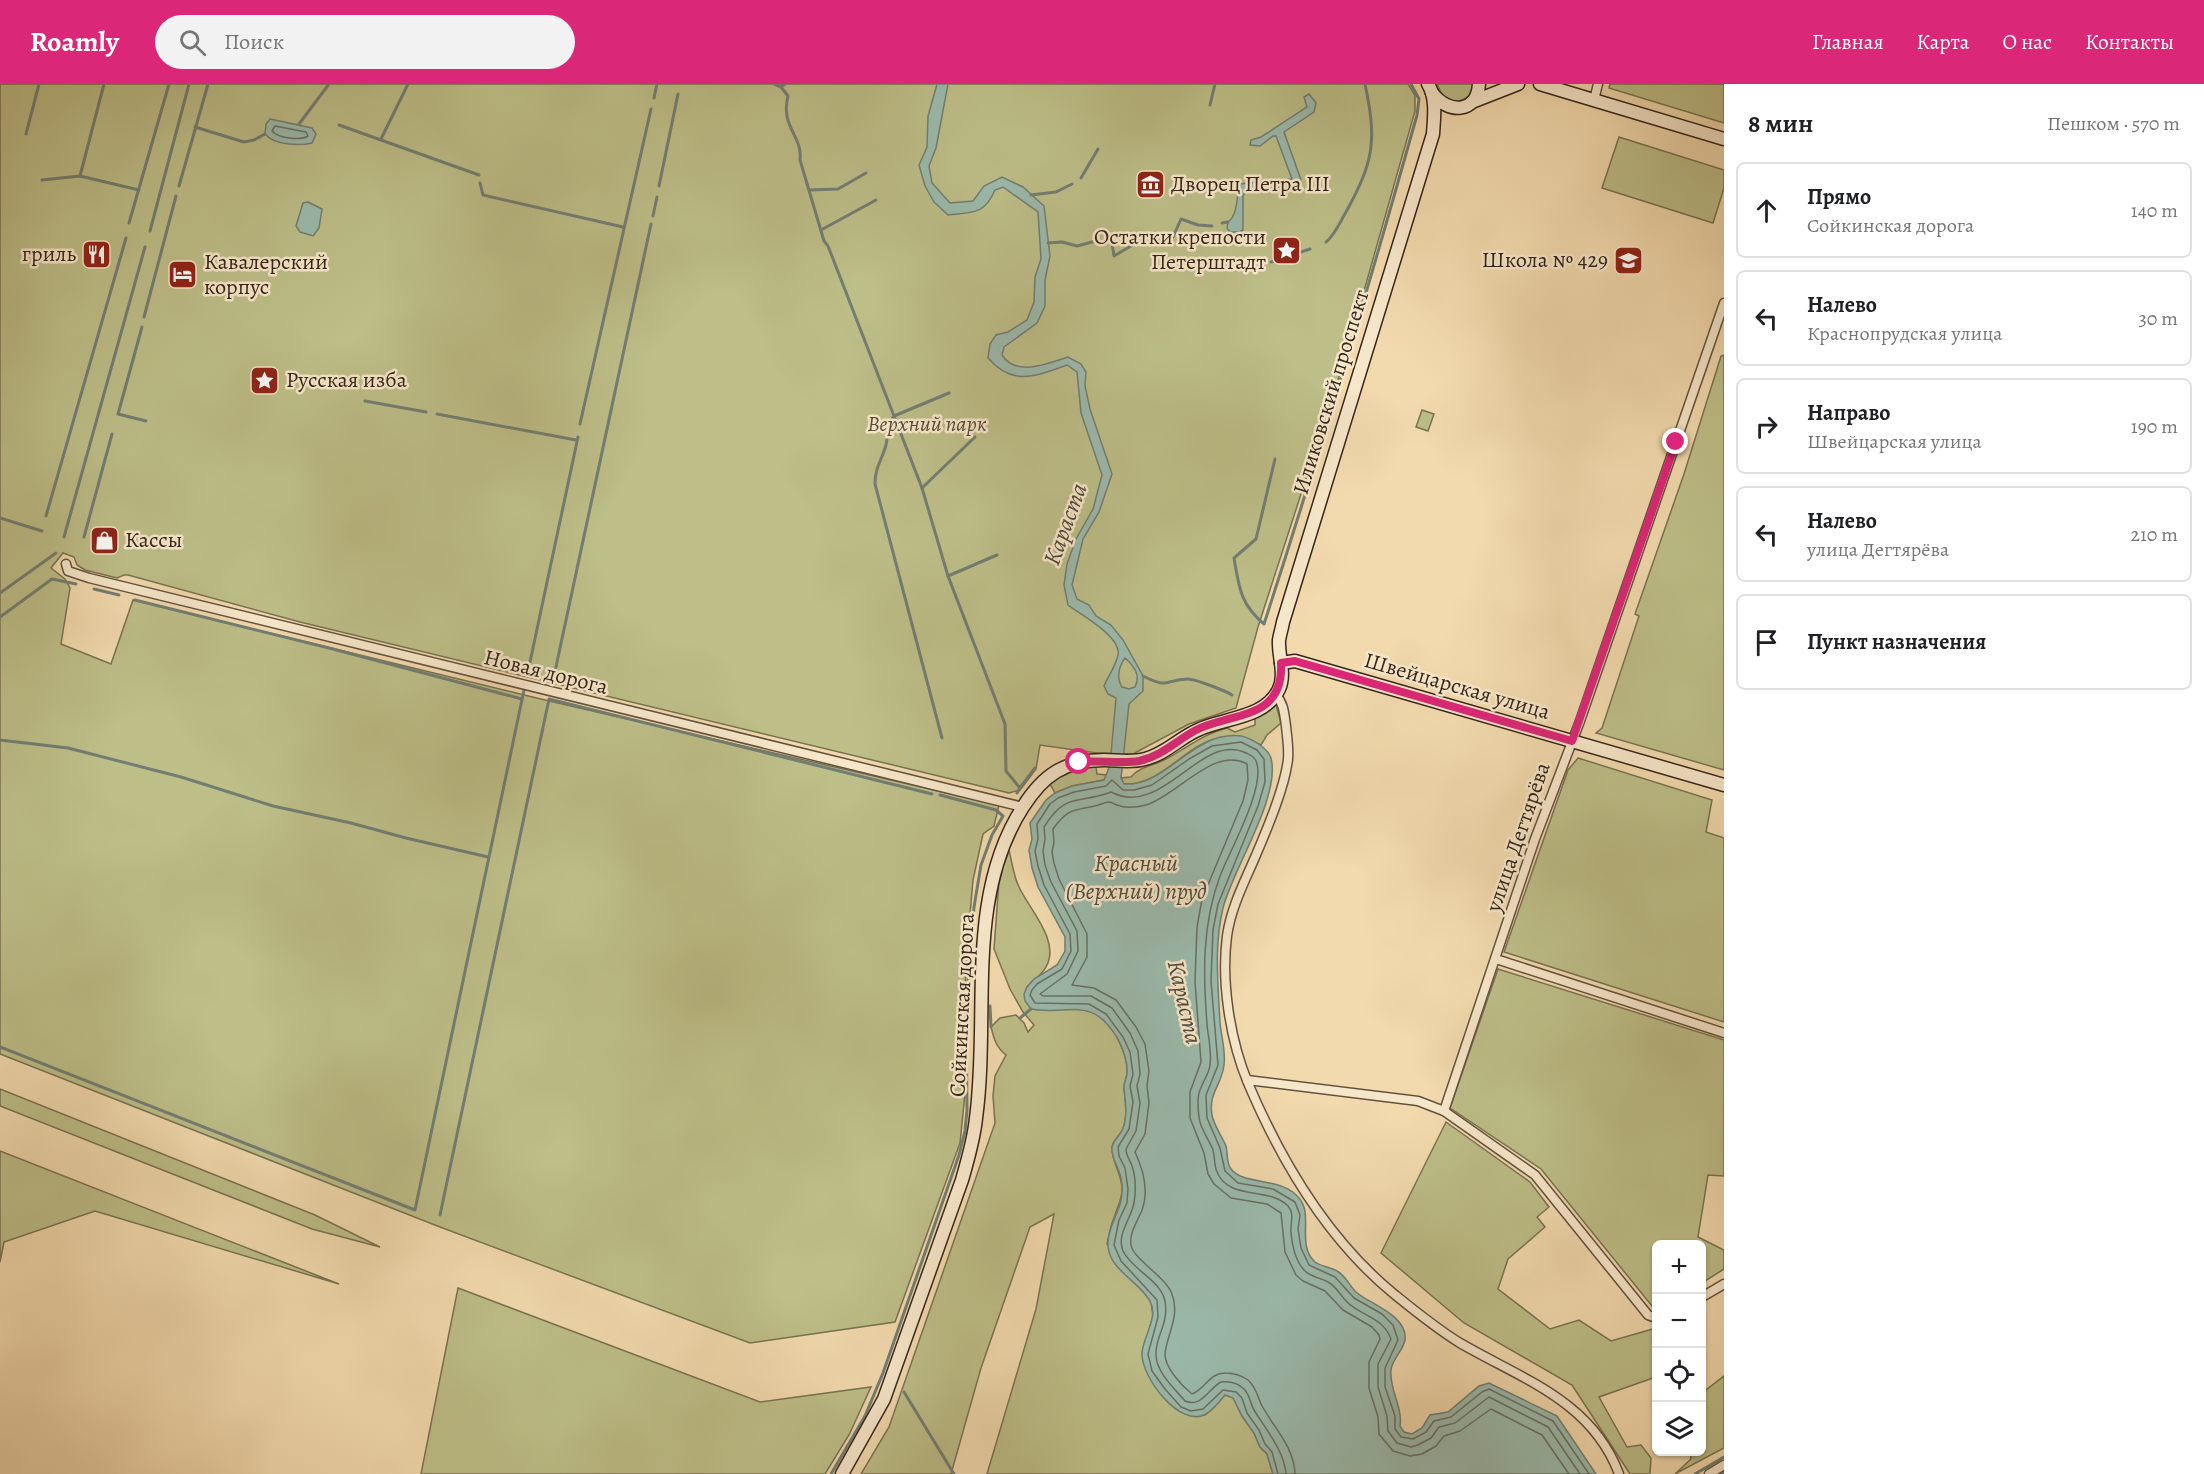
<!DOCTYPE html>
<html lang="ru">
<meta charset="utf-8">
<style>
body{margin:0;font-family:Alegreya,serif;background:#f2f2f2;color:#202124}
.controls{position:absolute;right:18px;bottom:18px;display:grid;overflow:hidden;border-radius:9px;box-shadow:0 2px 4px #0004}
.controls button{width:54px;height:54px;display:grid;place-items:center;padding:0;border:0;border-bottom:2px solid #e0e0e0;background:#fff;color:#202124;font:30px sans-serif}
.stop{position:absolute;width:18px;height:18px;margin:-14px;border:4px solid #db2777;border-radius:50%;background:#fff}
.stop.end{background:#db2777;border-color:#fff;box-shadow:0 2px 6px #0008}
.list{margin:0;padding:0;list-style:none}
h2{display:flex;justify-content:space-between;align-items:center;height:78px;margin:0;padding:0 24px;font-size:26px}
h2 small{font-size:20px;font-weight:400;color:#757577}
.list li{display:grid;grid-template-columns:39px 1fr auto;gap:18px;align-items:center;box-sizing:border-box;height:96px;margin:0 12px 12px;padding:0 12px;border:2px solid #e0e0e0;border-radius:9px}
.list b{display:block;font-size:22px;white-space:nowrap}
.list p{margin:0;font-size:20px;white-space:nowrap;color:#757577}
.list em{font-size:20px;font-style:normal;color:#757577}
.icon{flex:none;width:33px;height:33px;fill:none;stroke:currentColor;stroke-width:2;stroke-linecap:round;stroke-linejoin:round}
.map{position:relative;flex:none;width:1724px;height:1390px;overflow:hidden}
header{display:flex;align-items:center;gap:36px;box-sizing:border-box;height:84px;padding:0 30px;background:#db2777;color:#fff}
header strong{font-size:28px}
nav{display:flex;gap:33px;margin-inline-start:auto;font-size:21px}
.search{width:420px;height:54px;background:#f2f2f2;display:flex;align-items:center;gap:15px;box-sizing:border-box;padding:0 21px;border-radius:33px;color:#757577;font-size:22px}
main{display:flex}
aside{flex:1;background:#fff}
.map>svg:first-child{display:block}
.green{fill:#bdbe88;stroke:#797251;stroke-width:1.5}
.water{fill:#9bbaac;stroke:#727e72;stroke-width:1.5;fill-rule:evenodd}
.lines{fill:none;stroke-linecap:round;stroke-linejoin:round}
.shore{stroke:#687063;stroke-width:1.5}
.stream{stroke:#727e72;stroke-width:3}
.street-casing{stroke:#64523f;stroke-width:11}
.secondary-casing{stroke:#35251a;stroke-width:15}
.street{stroke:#f7e7ca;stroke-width:8}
.secondary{stroke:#f7e7ca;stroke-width:12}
.route{stroke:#db2777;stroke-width:8}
.labels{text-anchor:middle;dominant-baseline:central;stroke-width:5;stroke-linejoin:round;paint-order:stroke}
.poi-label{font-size:22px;fill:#35251a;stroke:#f7e7ca;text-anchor:start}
.street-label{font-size:22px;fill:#35251a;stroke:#f7e7ca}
.park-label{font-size:22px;font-style:italic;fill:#574b36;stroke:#f7e7ca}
.water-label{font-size:24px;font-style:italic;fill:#4e4a3e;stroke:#f7e7ca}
</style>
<header>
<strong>Roamly</strong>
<div class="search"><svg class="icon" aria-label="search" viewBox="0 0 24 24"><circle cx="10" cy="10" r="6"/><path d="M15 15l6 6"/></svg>Поиск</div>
<nav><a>Главная</a><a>Карта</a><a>О нас</a><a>Контакты</a></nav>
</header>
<main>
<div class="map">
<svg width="1724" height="1390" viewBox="0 0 1724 1390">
<rect width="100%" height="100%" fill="#f2daae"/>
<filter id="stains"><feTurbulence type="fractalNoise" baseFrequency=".00333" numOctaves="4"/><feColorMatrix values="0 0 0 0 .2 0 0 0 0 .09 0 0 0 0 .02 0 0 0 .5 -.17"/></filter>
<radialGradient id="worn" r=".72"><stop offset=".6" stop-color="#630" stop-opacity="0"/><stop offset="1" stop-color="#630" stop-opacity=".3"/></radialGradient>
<g class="green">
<path d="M0,0h1408l7,11v16l-70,247 -87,269 -22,81 -47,16 -56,30 -36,-1 -57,-8 -4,24 -16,21 -11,3 -709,-171 -172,-47h-4l-7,3 -32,-8 -8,-5 -3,-8 -11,-4 -12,15 14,11 5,9 -9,56 50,20 22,-64 412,100 454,105 -5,21 -11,8 -10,46 -5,57 -4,68 3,69 -7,69 -65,179 -145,21 -310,-116 -440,-173z"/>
<path d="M1437,0h37l-5,13 -13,5 -13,-5z"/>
<path d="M1610,0h114v39l-115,-35z"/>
<path d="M1619,53l105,33v18l-11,35 -111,-35z"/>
<path d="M1724,271v415l-128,-37 6,-5 37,-112 -4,-2 49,-140 37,-118z"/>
<path d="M1422,326l12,4 -6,17 -12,-4z"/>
<path d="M1275,617l6,22 -14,12 -6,10c-66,-32 -85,41 -137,39l-3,-6 10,-1c8,-10 21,-11 33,-17 22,-11 38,-26 63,-32l8,4 20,-7v-8z"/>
<path d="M1578,674l134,42 -6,32 18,6v184l-220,-70 64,-182z"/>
<path d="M1078,683h18l1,7 10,1 -3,5 -32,6 -17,7 -5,-9 9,-7z"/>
<path d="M1008,763c4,13 5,28 11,40 10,22 42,54 27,80 -4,8 -13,13 -19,20l4,22c23,4 51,-8 71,8 13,12 27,40 25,58 -1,4 -3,8 -3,13 1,13 4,28 -1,41 -3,7 -11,11 -11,19 0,14 9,25 10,39 1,12 -5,20 -8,31 -4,8 -5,18 -7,26l44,58 2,14 -11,38 63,61 20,-20 8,2 9,19 12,17 6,14 7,7 6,20h-286l49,-165 18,-95 -24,13 -49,141 -30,106h-90l28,-47 106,-304 -2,-27 2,-20 11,-21c-10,-8 -12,-16 -15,-28l9,-9 16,-3 8,8 4,9 6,-7 -11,-13 -13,-23 -16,-40 5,-68z"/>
<path d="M1498,885l226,71v136l-16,-1 -10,62 26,13v19l-22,14v-39h-46v67l-115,-142 -91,-61z"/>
<path d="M0,1005l315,126 65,32 -68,-18 -312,-123z"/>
<path d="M1446,1038l84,60 19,25 -12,10 8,10 -37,32 -10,30 52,40 29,-9 32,21 45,-13v49l-57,20 28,50 14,-2 10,13 -1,16h-20l-58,-89 -108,-62 -83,-70z"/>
<path d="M0,1067l339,133 -244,-73 -91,31 -4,20z"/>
<path d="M458,1204l302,114 111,-15 -22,48 -24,39h-404z"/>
<path d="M1724,1292v72l-49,26 16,-15 -1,-7h12v-59z"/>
</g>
<g class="water">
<path d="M937,0h11l-12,64 -7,18 3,17 18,20 23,-2 11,-15 18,-9 21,10 21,19 6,50 -5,24v26l-8,17 -33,24 -2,8c14,22 45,9 66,2l13,7 5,8 -1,14 5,23 22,65 -13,38 -16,27 -11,46 5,14 12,6 7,11 15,9 12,15 20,36v15l-14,13 -8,74 3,6c43,3 69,-54 117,-48 10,2 27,12 30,22 10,39 -38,110 -48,150 -9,37 -5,76 -3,114 1,14 6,29 4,43 -2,20 -16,28 -12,50 2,11 10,21 14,31 2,7 0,17 5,23 13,17 50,7 68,29 15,17 -3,47 16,64 5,4 15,5 22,9 8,4 12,14 19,21 13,12 52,23 49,48 -2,11 -13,19 -14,30 -2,20 12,37 9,56l4,6 8,2 10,-6 8,-13 18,-3 31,-26 10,-3 68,33 39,58h-323l-6,-20 -7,-7 -6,-14 -12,-17 -9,-18 -8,-3c-5,6 -12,15 -19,19 -26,15 -65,-37 -64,-61 1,-16 17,-36 8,-52 -11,-20 -43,-32 -42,-58 0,-16 10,-28 13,-43 2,-10 1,-22 -3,-31 -3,-8 -7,-13 -6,-22 1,-7 9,-12 11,-19 5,-13 2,-28 1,-41 0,-4 2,-8 3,-13 1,-11 -4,-25 -9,-35 -27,-45 -47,-23 -87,-30l-6,-8 -1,-7 3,-7 7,-8 23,-14 8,-14v-14l-27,-50 -6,-19 -3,-18 3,-11 -2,-16 16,-23 9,-7 17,-7 32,-6 6,-15 6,-67 -8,-4 -4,-8c4,-10 12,-20 14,-31 4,-18 -37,-40 -50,-50l-4,-20 3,-21 9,-25 17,-30 9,-34 -21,-62 -4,-41 -10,-7c-31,11 -54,22 -79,-7l2,-14 6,-9 12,-3 19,-12 7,-18 1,-25 6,-18 -3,-47 -35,-25 -8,3c-11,25 -22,22 -47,25l-14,-13 -9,-16 -6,-21 8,-18 1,-31zM1125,574c9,8 16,17 10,29l-6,2 -7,-2c-6,-9 -3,-21 3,-29z"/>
<path d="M1309,10l7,9 -2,9 -30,20 17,48 -2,5 -53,6 -3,5v34l-4,2h-9l-3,-4 1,-6c10,-7 9,-27 11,-38l53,-5 -16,-43h-3l-13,10 -10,-1 1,-5 10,-3 46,-30 -3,-10z"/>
<path d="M270,35l42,9 4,6 -4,9c-13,3 -38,2 -47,-9l1,-10z"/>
<path d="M308,118l14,7 -3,19 -6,8 -13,-4 -4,-6 7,-23z"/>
</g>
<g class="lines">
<g class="shore">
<path d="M275,42l31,6 2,4c-8,5 -30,2 -36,-5z"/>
<path d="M1278,1390l-6,-22 -7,-8 -6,-14 -12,-17 -5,-15 -6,-6 -13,-2 -20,19 -12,2 -10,-4 -16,-18 -13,-18 -4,-17 10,-37 -1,-17 -36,-39 -7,-16 5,-25 8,-17 1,-14 -3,-21 -6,-12 -1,-9 11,-18 4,-27 -3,-16 3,-12 -3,-22 -7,-15 -17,-23 -17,-10 -54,-1 -5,-8 2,-5 5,-6 25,-15 9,-18 -1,-17 -26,-49 -6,-19 -3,-15 3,-12 -1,-15 13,-20 8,-6 16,-6 32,-6 6,-6 11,10h11l18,-5 37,-26 23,-13 29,-4 16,8 7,9 1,23 -7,24 -40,98 -5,26 -2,51 7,84 -12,30 1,23 13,30 5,23 13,12 35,6 22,13 5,13 -2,14 3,19 8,17 26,12 19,21 28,16 11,11 5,15 -13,28v19l10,29v13l6,8 12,2 13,-7 8,-11 17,-4 31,-25 7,-3 64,32 36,53"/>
<path d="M1286,1390c-2,-24 -20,-44 -32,-64 -4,-7 -4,-15 -10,-21 -6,-6 -15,-8 -23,-7 -13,7 -19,26 -36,19 -10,-12 -29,-29 -29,-46 -1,-19 13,-30 9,-54 -4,-21 -33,-31 -42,-50 -7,-16 8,-32 11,-48 2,-12 2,-25 -2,-37 -2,-6 -6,-10 -6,-17l10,-18 4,-28 -3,-17 3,-12 -2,-23 -8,-18 -18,-25 -21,-12h-48l-3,-2 27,-20 11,-23 -1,-20 -26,-49 -6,-17 -2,-14 2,-12 -1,-12c23,-36 33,-22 67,-35 52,27 90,-61 135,-39 4,2 9,4 10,8 11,25 -27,91 -36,115 -18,49 -17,97 -13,148 1,13 5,27 3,41 -1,9 -7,16 -10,25 -3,7 -2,19 -1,27 1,12 10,22 14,33 2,7 1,16 4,22 12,29 51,14 71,34 7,8 2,17 3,26 1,13 4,28 13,38 6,7 17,8 24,12 8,4 13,14 19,20 14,14 36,15 44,37l-13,25v23l9,29 1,15 9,12 14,4 7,-2 13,-7 8,-11 16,-4 34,-26 59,30 32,47"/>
<path d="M1295,1390c-1,-28 -22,-47 -34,-70 -4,-9 -5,-17 -13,-24 -6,-4 -15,-7 -22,-7 -16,-1 -21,16 -34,21 -10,-8 -28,-27 -27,-41 3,-21 15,-37 7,-59 -6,-17 -39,-35 -41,-49 -2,-12 7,-25 11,-35 7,-19 1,-41 -7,-58l10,-18 4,-31 -2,-17 2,-15 -4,-27 -9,-17 -20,-27 -22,-12 -22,-3 15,-28v-23l-28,-55 -5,-16 -2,-11 2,-10 -1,-13c15,-21 20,-18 42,-23 5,-1 10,-4 14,-4 3,0 5,2 8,3 10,4 22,2 32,-1 30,-11 66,-58 98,-40l1,16 -5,21 -41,98 -5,28 -2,55 6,80 -11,30v26l14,35 4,21 6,10 17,14 36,6 14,9 4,39 11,23 7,6 22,10 18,19 29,17 7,8 1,4 -11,23v26l9,29 1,17 14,17 17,5 12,-2 14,-8 8,-10 16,-5 31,-22 51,26 27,39"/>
</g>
<g class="stream">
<path d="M774,0l7,3 4,-3"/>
<path d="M781,3l7,9c-8,31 15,40 12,64l24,81 4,5 66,170c-9,12 -5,16 -8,29 -4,15 -11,22 -11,39l67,254"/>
<path d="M654,14l3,-14"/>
<path d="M1210,21l5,-21"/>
<path d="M299,40l30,-40"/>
<path d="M339,41l140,50"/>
<path d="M195,43l49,15 10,-2 11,-6"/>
<path d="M26,50l13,-50"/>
<path d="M381,55l27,-55"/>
<path d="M80,92l24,-92"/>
<path d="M1081,94l17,-29"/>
<path d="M42,96l38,-4 59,14"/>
<path d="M480,99l3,12 140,32"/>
<path d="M179,102l29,-102"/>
<path d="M659,102l19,-92"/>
<path d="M809,106l29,-1 28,-16"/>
<path d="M1031,111l25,-3 16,-8"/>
<path d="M653,132l4,-19"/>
<path d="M129,139l40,-139"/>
<path d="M1222,139l6,-1"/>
<path d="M821,146l55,-30"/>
<path d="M150,147l39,-147"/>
<path d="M1326,158c9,-7 14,-20 20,-30 28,-51 31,-71 19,-128"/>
<path d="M1048,159l14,-1 15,4 19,-5"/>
<path d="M1112,159l2,13 39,-23 20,4 8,-18 17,6 14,1"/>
<path d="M1271,178l39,-13"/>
<path d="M144,233l32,-121"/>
<path d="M142,243l-24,87 28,7"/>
<path d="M949,309l-55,23 28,72 53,-51"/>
<path d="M365,317l61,11"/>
<path d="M437,330l139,26"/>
<path d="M580,340l71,-315"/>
<path d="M1275,375l-19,80 -22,19c5,29 6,46 30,66 55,-169 105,-338 153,-509l2,-16 -8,-15"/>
<path d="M922,404l26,88 57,148 1,47 14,17 -3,5"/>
<path d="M46,432l80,-278"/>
<path d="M0,434l42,13"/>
<path d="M64,453l81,-290"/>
<path d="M84,453l28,-103"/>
<path d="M948,492l49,-21"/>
<path d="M94,505l25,6"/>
<path d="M0,509l56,-40"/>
<path d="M135,516l194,48 193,51"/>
<path d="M0,533l52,-38 24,5"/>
<path d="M527,592l51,-239"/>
<path d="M554,592l97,-452"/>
<path d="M1143,592c27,14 22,3 45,3 7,0 38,12 44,16"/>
<path d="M0,656l68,8 113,29 92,29 78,17 55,15 82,19"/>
<path d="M1020,704l15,-20"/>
<path d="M990,922l1,21"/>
<path d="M1020,934l11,-9"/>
<path d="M0,963l415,163 109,-520"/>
<path d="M440,1131l109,-516 383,95"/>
<path d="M904,1308l50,82"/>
<path d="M831,1390l34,-58 18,-43 76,-218 6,-24 2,-21 -1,-105 8,-98 7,-42 11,-30 11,-19 -7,-6 -56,-15"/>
<path d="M1695,1390l29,-17"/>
<path d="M1720,1390l4,-2"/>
</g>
<defs>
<g id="street">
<path d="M1594,16l4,-16"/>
<path d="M66,480l2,7 21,7 934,229"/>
<path d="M1276,611c8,9 8,18 10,31 1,11 3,22 2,33 -3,28 -21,70 -32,96 -11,26 -25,52 -29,81 -6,46 3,104 21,147 33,78 80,157 146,211 21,17 43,35 66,49 62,36 132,58 159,131"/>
<path d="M1496,875l228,74"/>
<path d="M1247,996l171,21 26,10 91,64 109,135 4,5 8,3"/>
<path d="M1444,1027l91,-272 45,-118 144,-418"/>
<path d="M1702,1213l22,-13"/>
<path d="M1709,1390l15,-9"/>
</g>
<g id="secondary">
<path d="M1540,0l184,55"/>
<path d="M1432,9c16,21 45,21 47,-9"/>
<path d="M1472,18l46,-18"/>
<path d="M1281,579l14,-2 429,124"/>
<path d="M842,1390l42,-75 78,-219c6,-21 12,-41 14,-62 14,-102 -12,-220 47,-311 20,-32 42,-47 81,-47 14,0 27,3 41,-1 21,-5 35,-22 55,-30 24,-11 66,-11 79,-40 7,-15 -1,-33 0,-49 1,-6 3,-12 4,-18l150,-488c1,-17 4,-35 -5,-50"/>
</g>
</defs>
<use href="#street" class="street-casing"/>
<use href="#secondary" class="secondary-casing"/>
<use href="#street" class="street"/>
<use href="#secondary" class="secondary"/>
</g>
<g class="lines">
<path class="route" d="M1079,678c20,-2 41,2 60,-1 23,-5 38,-21 57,-31 37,-18 88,-10 85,-67l14,-2 277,80 104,-299"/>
</g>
<defs>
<symbol id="museum-square" viewBox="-11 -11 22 22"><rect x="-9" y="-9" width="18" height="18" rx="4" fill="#8f2418" stroke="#f7e7ca"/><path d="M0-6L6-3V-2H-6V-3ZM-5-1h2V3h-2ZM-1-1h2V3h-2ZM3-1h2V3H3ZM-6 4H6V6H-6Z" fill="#fff"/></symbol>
<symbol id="sight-square" viewBox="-11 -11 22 22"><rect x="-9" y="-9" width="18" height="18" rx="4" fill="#8f2418" stroke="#f7e7ca"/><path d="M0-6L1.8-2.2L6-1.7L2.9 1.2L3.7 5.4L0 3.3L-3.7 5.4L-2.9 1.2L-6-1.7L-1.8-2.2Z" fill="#fff"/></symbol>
<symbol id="restaurant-square" viewBox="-11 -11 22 22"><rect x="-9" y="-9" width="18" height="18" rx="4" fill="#8f2418" stroke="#f7e7ca"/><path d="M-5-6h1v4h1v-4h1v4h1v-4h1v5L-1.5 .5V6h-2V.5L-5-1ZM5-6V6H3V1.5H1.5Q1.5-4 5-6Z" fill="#fff"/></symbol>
<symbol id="school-square" viewBox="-11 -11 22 22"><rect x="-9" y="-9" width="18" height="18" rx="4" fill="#8f2418" stroke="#f7e7ca"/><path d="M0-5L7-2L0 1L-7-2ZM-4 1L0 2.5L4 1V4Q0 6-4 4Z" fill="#fff"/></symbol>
<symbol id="hotel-square" viewBox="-11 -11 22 22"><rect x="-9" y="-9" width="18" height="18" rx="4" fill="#8f2418" stroke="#f7e7ca"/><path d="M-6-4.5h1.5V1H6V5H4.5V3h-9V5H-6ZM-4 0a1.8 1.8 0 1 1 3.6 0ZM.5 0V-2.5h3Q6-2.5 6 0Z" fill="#fff"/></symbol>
<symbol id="shop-square" viewBox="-11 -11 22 22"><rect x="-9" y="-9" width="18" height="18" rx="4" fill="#8f2418" stroke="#f7e7ca"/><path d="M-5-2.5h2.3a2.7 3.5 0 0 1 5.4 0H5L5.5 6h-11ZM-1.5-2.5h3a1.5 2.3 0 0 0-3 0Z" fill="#fff"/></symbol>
</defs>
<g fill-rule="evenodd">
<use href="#museum-square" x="1134" y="84" width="33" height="33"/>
<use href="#sight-square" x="1270" y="150" width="33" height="33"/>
<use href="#restaurant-square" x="80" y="154" width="33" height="33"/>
<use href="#school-square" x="1612" y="160" width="33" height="33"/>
<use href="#hotel-square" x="166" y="174" width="33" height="33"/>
<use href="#sight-square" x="248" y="280" width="33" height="33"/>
<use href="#shop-square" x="88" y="440" width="33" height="33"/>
</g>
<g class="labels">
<g class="poi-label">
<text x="1171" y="100">Дворец Петра III</text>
<text x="1266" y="153" text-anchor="end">Остатки крепости<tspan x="1266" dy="25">Петерштадт</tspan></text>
<text x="76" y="170" text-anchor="end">гриль</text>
<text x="1608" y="176" text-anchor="end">Школа № 429</text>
<text x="204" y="178">Кавалерский<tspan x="204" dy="25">корпус</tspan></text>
<text x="286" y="296">Русская изба</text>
<text x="125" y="456">Кассы</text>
</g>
<g class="street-label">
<text transform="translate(1331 308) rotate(-73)">Иликовский проспект</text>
<text transform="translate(546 588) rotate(14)">Новая дорога</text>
<text transform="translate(1457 602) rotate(16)">Швейцарская улица</text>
<text transform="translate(1518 753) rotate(-71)">улица Дегтярёва</text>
<text transform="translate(962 921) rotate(-87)">Сойкинская дорога</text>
</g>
<g class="park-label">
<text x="927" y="340">Верхний парк</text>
</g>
<g class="water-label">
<text transform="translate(1065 440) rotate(-70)">Караста</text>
<text x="1136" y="779">Красный<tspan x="1136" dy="28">(Верхний) пруд</tspan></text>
<text transform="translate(1185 918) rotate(77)">Караста</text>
</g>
</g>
<rect width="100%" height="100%" filter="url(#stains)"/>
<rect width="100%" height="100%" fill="url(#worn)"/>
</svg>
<div class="controls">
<button>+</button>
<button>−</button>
<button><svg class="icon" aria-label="locate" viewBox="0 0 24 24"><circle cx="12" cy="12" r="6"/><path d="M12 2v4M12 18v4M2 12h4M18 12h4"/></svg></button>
<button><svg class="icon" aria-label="layers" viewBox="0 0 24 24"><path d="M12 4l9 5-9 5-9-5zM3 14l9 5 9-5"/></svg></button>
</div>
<div class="stop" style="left:1079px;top:678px"></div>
<div class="stop end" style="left:1676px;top:358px"></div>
</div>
<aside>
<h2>8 мин<small>Пешком · 570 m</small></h2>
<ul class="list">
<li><svg class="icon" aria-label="ahead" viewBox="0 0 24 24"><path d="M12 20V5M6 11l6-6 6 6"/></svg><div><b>Прямо</b><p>Сойкинская дорога</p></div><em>140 m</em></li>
<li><svg class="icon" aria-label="left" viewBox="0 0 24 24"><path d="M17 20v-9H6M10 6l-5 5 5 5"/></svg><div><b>Налево</b><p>Краснопрудская улица</p></div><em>30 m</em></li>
<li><svg class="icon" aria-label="right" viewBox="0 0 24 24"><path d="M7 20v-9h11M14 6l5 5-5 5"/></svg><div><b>Направо</b><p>Швейцарская улица</p></div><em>190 m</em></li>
<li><svg class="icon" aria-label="left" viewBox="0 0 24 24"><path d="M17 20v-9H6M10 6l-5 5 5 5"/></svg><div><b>Налево</b><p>улица Дегтярёва</p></div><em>210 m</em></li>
<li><svg class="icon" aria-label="arrive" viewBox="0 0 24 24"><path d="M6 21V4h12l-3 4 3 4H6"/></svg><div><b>Пункт назначения</b></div></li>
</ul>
</aside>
</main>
